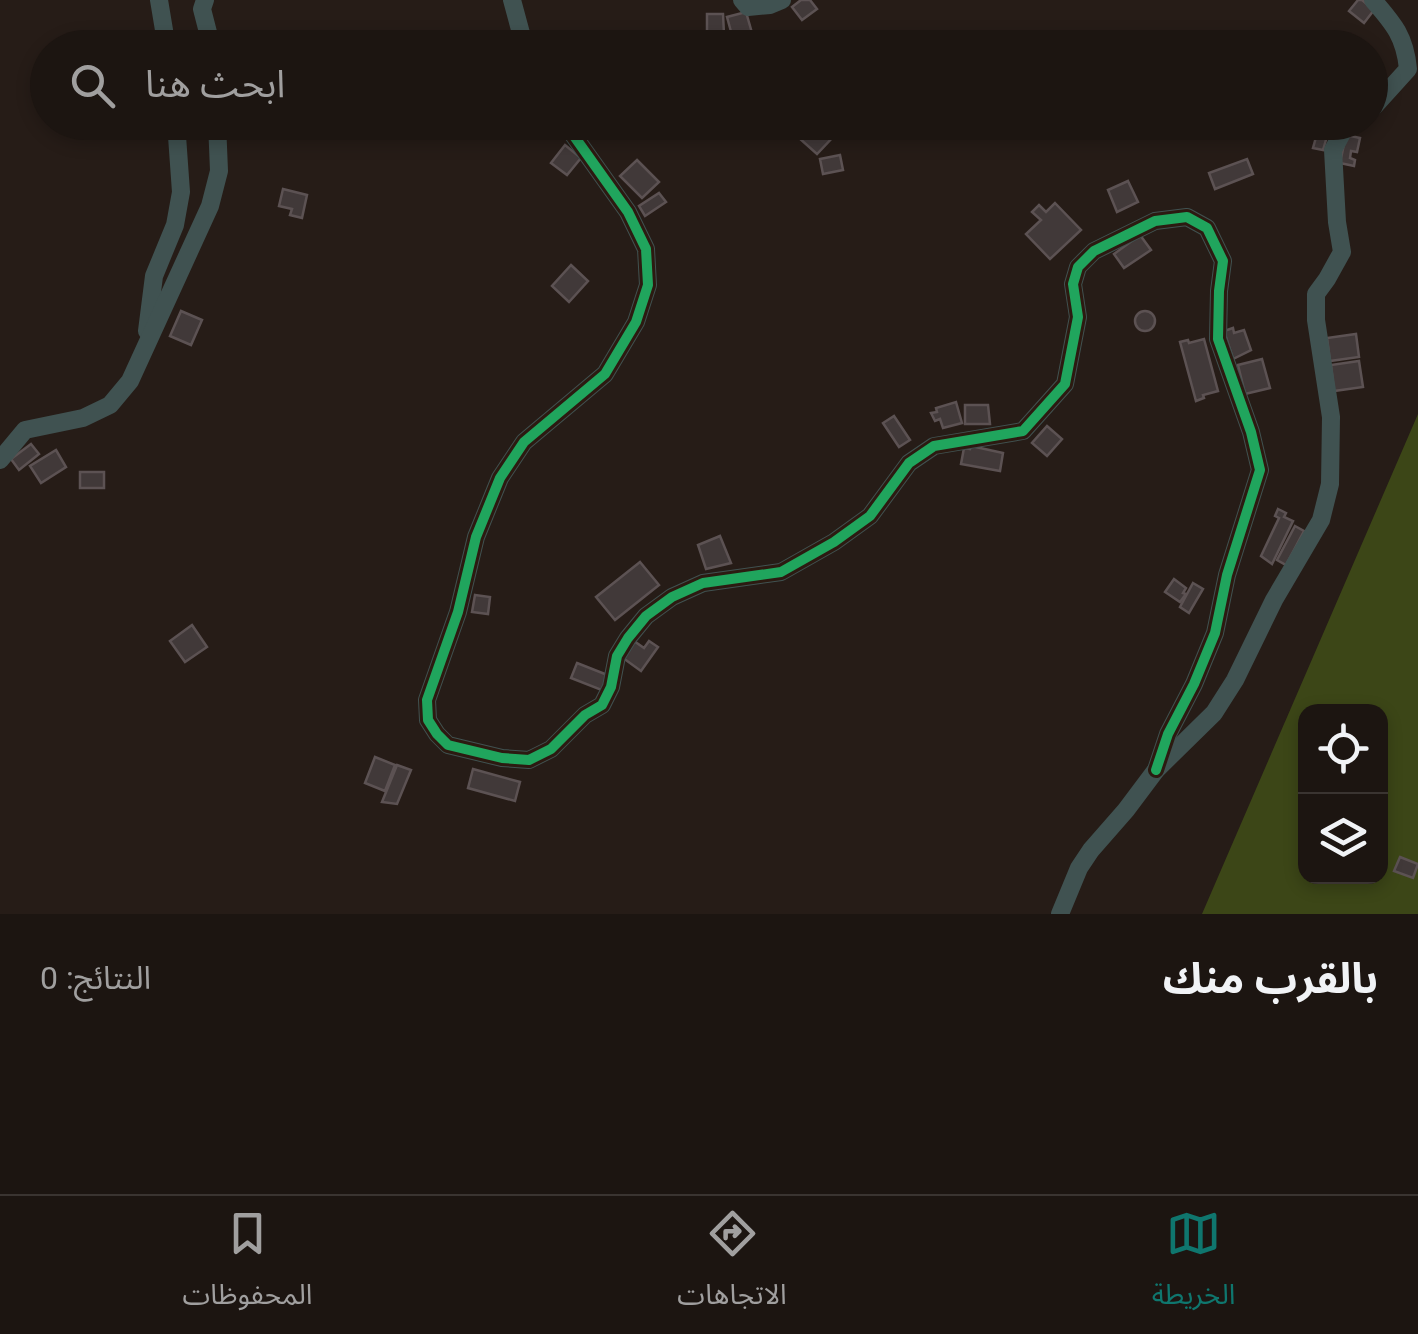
<!DOCTYPE html>
<html lang="ar">
<meta charset="utf-8">
<style>
body{margin:0;font-family:Roboto,"Noto Sans Arabic",sans-serif;background:#29221f;color:#f1f3f6;direction:rtl}
.controls{position:absolute;right:30px;bottom:30px;display:grid;overflow:hidden;border-radius:20px;box-shadow:0 5px 15px #0003}
.controls button{width:90px;height:90px;display:grid;place-items:center;padding:0;border:0;border-bottom:2px solid #3a3431;background:#1c1511;color:#f1f3f6;font:50px sans-serif}
.list{margin:0;padding:0;list-style:none}
h2{display:flex;justify-content:space-between;align-items:center;height:130px;margin:0;padding:0 40px;font-size:42px}
h2 small{font-size:32px;font-weight:400;color:#a09f9f}
.icon{flex:none;width:55px;height:55px;fill:none;stroke:currentColor;stroke-width:2;stroke-linecap:round;stroke-linejoin:round}
.map{position:relative;flex:none;width:1418px;height:914px;overflow:hidden;direction:ltr}
.search{position:absolute;background:#1c1511;box-shadow:0 5px 15px #0003;left:30px;right:30px;top:30px;height:110px;display:flex;align-items:center;gap:25px;box-sizing:border-box;padding:0 35px;border-radius:55px;color:#a09f9f;font-size:38px}
.sheet{height:280px;background:#1c1511}
nav{display:flex;justify-content:space-around;align-items:center;box-sizing:border-box;height:140px;border-top:2px solid #3a3431;background:#1c1511;font-size:28px;color:#a09f9f}
nav a{display:grid;justify-items:center;gap:5px}
nav .on{color:#0f766e}
.map>svg:first-child{display:block}
.forest{fill:#3c4617;fill-rule:evenodd}
.building{fill:#413939;stroke:#5c5253;stroke-width:2.5}
.lines{fill:none;stroke-linecap:round;stroke-linejoin:round}
.minor{stroke:#405251;stroke-width:18}
.cycleway-casing{stroke:#2c1a11;stroke-width:16}
.cycleway{stroke:#20a55d;stroke-width:10}
</style>
<div class="map">
<svg width="1418" height="914" viewBox="0 0 1418 914">
<rect width="100%" height="100%" fill="#261c17"/>
<path class="forest" d="M1418,414v500h-216zM1306,712h74v164h-74z"/>
<g class="building">
<path d="M801,0h9l7,9 -15,11 -10,-13z"/>
<path d="M1358,0h4l12,10 -10,13 -15,-12z"/>
<path d="M746,12l6,21 -19,6 -6,-22z"/>
<path d="M707,14h16l1,20 -17,1z"/>
<path d="M1320,123l10,3 -7,24 -10,-2z"/>
<path d="M821,126l12,11 -16,17 -18,-16 6,-6 6,6z"/>
<path d="M1346,135l14,3 -3,14 -6,-1 -1,7 5,2 -1,6 -14,-3z"/>
<path d="M565,145l16,13 -14,17 -16,-12z"/>
<path d="M840,155l3,15 -20,4 -3,-15z"/>
<path d="M1247,159l6,15 -38,15 -6,-16z"/>
<path d="M637,160l22,22 -17,16 -22,-22z"/>
<path d="M1128,181l10,21 -21,10 -9,-22z"/>
<path d="M283,189l24,6 -5,23 -12,-3 2,-6 -13,-3z"/>
<path d="M659,193l7,9 -21,14 -6,-10z"/>
<path d="M1055,203l26,27 -31,29 -24,-25 15,-14 -9,-8 7,-7 7,7z"/>
<path d="M1140,235l11,15 -27,18 -10,-14z"/>
<path d="M571,265l17,16 -19,21 -17,-16z"/>
<circle cx="1145" cy="321" r="10"/>
<path d="M181,311l21,9 -11,25 -21,-9z"/>
<path d="M1233,328l1,5 10,-3 7,20 -18,9 -9,-28z"/>
<path d="M1356,334l3,23 -29,4 -3,-23z"/>
<path d="M1204,339l14,52 -15,4 1,3 -8,3 -16,-59 8,-2 1,3z"/>
<path d="M1262,359l8,29 -25,6 -7,-29z"/>
<path d="M1359,361l4,26 -29,4 -3,-26z"/>
<path d="M956,402l6,21 -19,5 -3,-9 -5,2 -4,-8 6,-1 -1,-4z"/>
<path d="M965,405h23l2,19h-25z"/>
<path d="M894,416l16,24 -11,7 -16,-24z"/>
<path d="M1047,426l15,13 -15,17 -15,-13z"/>
<path d="M31,444l8,10 -20,16 -8,-11z"/>
<path d="M971,446l32,7 -3,18 -39,-7 3,-16 6,1z"/>
<path d="M56,450l10,17 -25,16 -11,-17z"/>
<rect x="80" y="472" width="24" height="16"/>
<path d="M1278,509l8,4 -2,4 9,4 -21,43 -11,-8 18,-38 -4,-2z"/>
<path d="M1295,526l9,5 -18,34 -9,-5z"/>
<path d="M720,536l11,27 -25,6 -8,-24z"/>
<path d="M640,562l19,23 -44,35 -19,-23z"/>
<path d="M1174,579l12,9 -3,5 3,1 -6,8 -15,-10z"/>
<path d="M1193,583l10,6 -14,24 -9,-6z"/>
<path d="M475,595l15,2 -2,17 -16,-2z"/>
<path d="M192,625l15,22 -22,15 -15,-21z"/>
<path d="M634,641l10,7 5,-7 9,6 -17,24 -18,-13z"/>
<path d="M577,663l33,13 -6,15 -33,-13z"/>
<path d="M375,757l20,8 -10,26 -20,-8z"/>
<path d="M397,765l14,5 -14,34 -15,-2z"/>
<path d="M473,769l47,13 -5,19 -47,-13z"/>
<path d="M1400,857l18,7 -5,14 -19,-7z"/>
</g>
<g class="lines">
<g class="minor">
<path d="M159,0l8,48"/>
<path d="M205,0l-3,9 10,39"/>
<path d="M512,0l13,48"/>
<path d="M742,0l6,7 22,-2 12,-5"/>
<path d="M1370,111l38,-42c-3,-32 -14,-45 -35,-69"/>
<path d="M564,122l64,90 18,37 2,36 -12,37 -31,52 -81,68 -24,36 -24,59 -18,75 -31,88 1,20 9,14 11,11 54,13 27,2 22,-11 34,-34 17,-10 9,-18 6,-31 11,-18 18,-22 26,-19 31,-14 78,-11 53,-30 36,-26 39,-53 25,-17 89,-15 42,-47 13,-67 -5,-33 5,-17 16,-16 61,-30 32,-4 20,11 16,33 -4,30 -1,48 33,93 9,38 -33,105 -12,58 -21,51 -26,50 -12,36"/>
<path d="M147,331l7,-55 21,-51 6,-33 -5,-70"/>
<path d="M0,460l25,-30 58,-12 27,-13 20,-24 80,-175 9,-35 -2,-49"/>
<path d="M1060,914l19,-46 12,-18 35,-40 30,-40 58,-57 21,-33 39,-80 47,-80 9,-36 1,-67 -15,-97v-26l11,-15 15,-27 -5,-30 -4,-72 15,-28"/>
</g>
<defs>
<path id="cycleway" d="M564,122l64,90 18,37 2,36 -12,37 -31,52 -81,68 -24,36 -24,59 -18,75 -31,88 1,20 9,14 11,11 54,13 27,2 22,-11 34,-34 17,-10 9,-18 6,-31 11,-18 18,-22 26,-19 31,-14 78,-11 53,-30 36,-26 39,-53 25,-17 89,-15 42,-47 13,-67 -5,-33 5,-17 16,-16 61,-30 32,-4 20,11 16,33 -4,30 -1,48 33,93 9,38 -33,105 -12,58 -21,51 -26,50 -12,36"/>
</defs>
<use href="#cycleway" class="cycleway-casing"/>
<use href="#cycleway" class="cycleway"/>
</g>
</svg>
<div class="controls">
<button><svg class="icon" aria-label="locate" viewBox="0 0 24 24"><circle cx="12" cy="12" r="6"/><path d="M12 2v4M12 18v4M2 12h4M18 12h4"/></svg></button>
<button><svg class="icon" aria-label="layers" viewBox="0 0 24 24"><path d="M12 4l9 5-9 5-9-5zM3 14l9 5 9-5"/></svg></button>
</div>
<div class="search"><svg class="icon" aria-label="search" viewBox="0 0 24 24"><circle cx="10" cy="10" r="6"/><path d="M15 15l6 6"/></svg>ابحث هنا</div>
</div>
<section class="sheet">
<h2>بالقرب منك<small>النتائج: 0</small></h2>
<ul class="list">
</ul>
</section>
<nav>
<a class="on"><svg class="icon" aria-label="map" viewBox="0 0 24 24"><path d="M3 6l6-2 6 2 6-2v14l-6 2-6-2-6 2zM9 4v14M15 6v14"/></svg>الخريطة</a>
<a><svg class="icon" aria-label="directions" viewBox="0 0 24 24"><path d="M12 3l9 9-9 9-9-9zM9 14v-3h6M13 9l2 2-2 2"/></svg>الاتجاهات</a>
<a><svg class="icon" aria-label="saved" viewBox="0 0 24 24"><path d="M7 4h10v16l-5-4-5 4z"/></svg>المحفوظات</a>
</nav>
